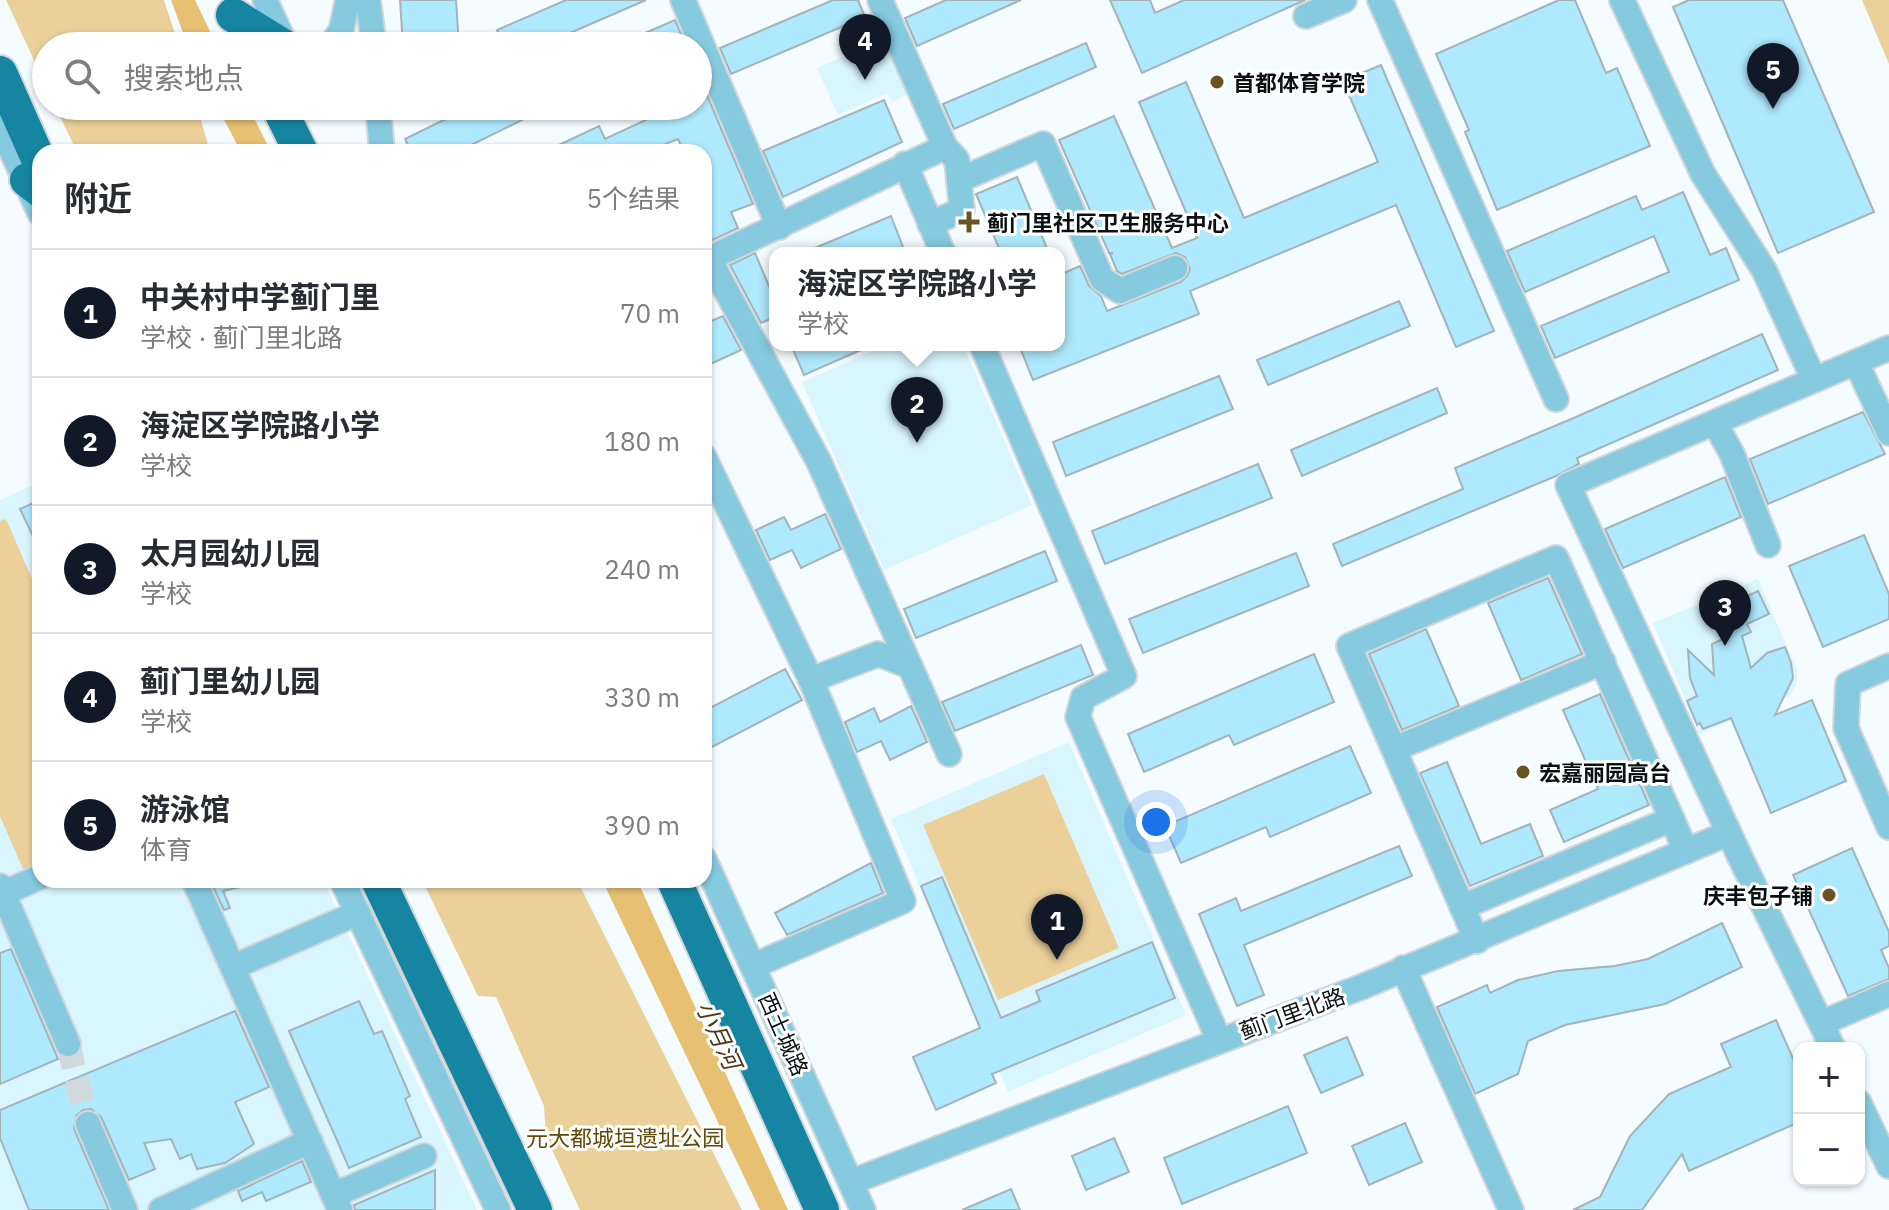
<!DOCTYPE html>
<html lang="zh">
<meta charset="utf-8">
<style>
body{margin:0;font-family:"IBM Plex Sans","Noto Sans SC",sans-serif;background:#f2f2f3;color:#2b2b33}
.controls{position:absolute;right:24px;bottom:24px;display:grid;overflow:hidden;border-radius:16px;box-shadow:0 2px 6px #0004}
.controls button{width:72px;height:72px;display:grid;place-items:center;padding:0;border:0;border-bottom:2px solid #e1e1e2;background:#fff;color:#2b2b33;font:40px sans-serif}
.you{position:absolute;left:1156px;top:822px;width:28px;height:28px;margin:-20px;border:6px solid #fff;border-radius:50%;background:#1a73e8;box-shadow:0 0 0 12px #1a73e833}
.badge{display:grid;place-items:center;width:52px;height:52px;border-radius:50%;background:#111827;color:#fff;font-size:26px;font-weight:700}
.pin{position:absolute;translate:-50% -66px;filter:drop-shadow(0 2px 4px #0008)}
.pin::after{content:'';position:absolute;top:42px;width:28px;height:24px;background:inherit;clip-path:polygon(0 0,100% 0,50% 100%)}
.popup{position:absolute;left:769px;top:247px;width:296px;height:104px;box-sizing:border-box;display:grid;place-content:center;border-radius:16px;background:#fff;filter:drop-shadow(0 2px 6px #0005);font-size:26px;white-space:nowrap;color:#7c7c81}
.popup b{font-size:30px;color:#2b2b33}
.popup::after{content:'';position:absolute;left:50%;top:100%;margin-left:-16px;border:16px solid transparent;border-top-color:#fff}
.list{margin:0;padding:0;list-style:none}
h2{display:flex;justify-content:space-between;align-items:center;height:104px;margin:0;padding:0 32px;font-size:34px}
h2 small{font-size:26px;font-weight:400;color:#7c7c81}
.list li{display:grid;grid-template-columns:52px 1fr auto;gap:24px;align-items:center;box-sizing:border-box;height:128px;padding:0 32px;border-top:2px solid #e1e1e2}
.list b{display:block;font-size:30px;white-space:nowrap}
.list p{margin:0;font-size:26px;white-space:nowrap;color:#7c7c81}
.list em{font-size:26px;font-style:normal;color:#7c7c81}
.icon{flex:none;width:44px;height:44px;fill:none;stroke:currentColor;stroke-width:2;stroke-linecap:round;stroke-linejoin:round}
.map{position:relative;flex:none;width:1889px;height:1210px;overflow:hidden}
.search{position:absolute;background:#fff;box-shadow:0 2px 6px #0004;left:32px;top:32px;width:680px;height:88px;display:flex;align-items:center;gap:20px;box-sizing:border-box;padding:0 28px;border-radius:44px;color:#7c7c81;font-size:30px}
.panel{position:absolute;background:#fff;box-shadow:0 2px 6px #0004;left:32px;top:144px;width:680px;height:744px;border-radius:24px}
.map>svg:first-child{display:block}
.built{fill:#d9f5fe}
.green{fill:#ecd09a}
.water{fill:#e7c071}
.building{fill:#afe9fd;stroke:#a2b4ba;stroke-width:2}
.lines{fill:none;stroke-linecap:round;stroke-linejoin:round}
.minor-tunnel{stroke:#d2d9dc;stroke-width:24;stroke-dasharray:24 12;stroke-linecap:butt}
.minor-casing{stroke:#d0d6d9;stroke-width:28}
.highway-casing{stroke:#d0d6d9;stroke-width:38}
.minor{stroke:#86cae0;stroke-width:24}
.highway{stroke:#1585a2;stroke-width:34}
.poi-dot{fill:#6a5323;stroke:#fff;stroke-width:3}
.labels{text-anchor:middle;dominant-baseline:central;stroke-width:6;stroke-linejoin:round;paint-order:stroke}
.poi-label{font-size:22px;font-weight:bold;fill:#0b1113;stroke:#fff;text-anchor:start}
.street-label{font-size:22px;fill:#0b1113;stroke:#fff}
.park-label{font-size:22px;fill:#624807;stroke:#fff}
.water-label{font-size:24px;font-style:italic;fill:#4b3a18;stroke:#fff}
</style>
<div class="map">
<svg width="1889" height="1210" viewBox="0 0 1889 1210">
<rect width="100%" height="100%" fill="#f5fcff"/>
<g class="built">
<path d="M889,37l23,55 -20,10 -5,-9 -49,22 -21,-47z"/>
<path d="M886,345h77l69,160 -148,65 -82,-188z"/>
<path d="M40,482v398h283l154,330h-477v-710z"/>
<path d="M1758,579l39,91v12l-7,14 -90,38 -47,-111z"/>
<path d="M1069,742l117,273 -178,77 -117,-273z"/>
</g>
<g class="green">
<path d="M6,0h158l15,46h-133v40z"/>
<path d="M1862,0h27v64z"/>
<path d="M55,106h142l13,46h-133z"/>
<path d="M6,519l34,78v265l-17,7 -23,-53v-295z"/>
<path d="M1044,774l75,174 -121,52 -75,-175z"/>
<path d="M422,880h155l165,330h-162l-34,-73 -2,-31 -48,-109 -18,-1z"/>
</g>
<g class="water">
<path d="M171,0h24l22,46h-29z"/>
<path d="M217,106h31l23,46h-30z"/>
<path d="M602,880h35l151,330h-28z"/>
</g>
<g class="building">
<path d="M400,0h56l3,46h-56z"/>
<path d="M566,0h80l-106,46h-36l-7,-16z"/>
<path d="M833,0h25l7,17 -134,57 -11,-26z"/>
<path d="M946,0h75l-104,46 -12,-28z"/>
<path d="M1110,0h40l5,13 29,-13h121l-163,73z"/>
<path d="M1559,0h16l31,73 11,-5 33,78 -153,64 -32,-78 4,-2 -33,-76z"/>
<path d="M1689,0h94l91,212 -96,41 -105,-246z"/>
<path d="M675,20l11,26h-71z"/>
<path d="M1086,43l10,24 -142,62 -11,-25z"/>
<path d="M1381,65l113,266 -38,16 -60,-142 -206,86 9,23 -166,66 -14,-35h40v-70l21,-9 9,20 12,10 6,15 74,-29 6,-6 3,-7 -5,-12 -9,-4 -54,21 -5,-3 -7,-17 3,-1h-4l-50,-113 55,-24 58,132 25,-10 -58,-136 47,-20 58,136 134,-56 -35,-81z"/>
<path d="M698,74l55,130 -22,8 7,16 -34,16v-92h-20l-6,-13 -33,13h-101l55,-26 6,13 45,-21 -5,-12h53z"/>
<path d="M884,100l18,42 -119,55 -20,-46z"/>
<path d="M472,106h48l6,12 -69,34h-46l-6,-13z"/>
<path d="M1017,177l32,76h-48l-25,-59z"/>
<path d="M1683,192l27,63 16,-7 13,32 -184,78 -14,-32 128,-54 -15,-36 -129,56 -18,-41 129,-55 6,14z"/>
<path d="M891,216l12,31 -14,6h-86z"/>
<path d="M755,253l16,38 4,-1v27l-14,6 -31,-58z"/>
<path d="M1399,301l11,25 -142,59 -11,-25z"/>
<path d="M723,316l18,34 -37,17v-43z"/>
<path d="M1762,334l16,36 -201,88 2,6 -23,12 -214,90 -9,-22 130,-55 -8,-21 121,-51z"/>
<path d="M791,345h81l-68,30z"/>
<path d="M1219,376l14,33 -167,67 -13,-34z"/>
<path d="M1437,388l10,25 -145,63 -11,-26z"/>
<path d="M1863,412l22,42 -117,50 -18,-45z"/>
<path d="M1258,464l14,34 -167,66 -13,-33z"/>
<path d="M1725,477l16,40 -118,51 -18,-39z"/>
<path d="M40,500v51l-20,-42z"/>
<path d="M825,514l16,35 -40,19 -9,-18 -22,10 -14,-30 28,-13 7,13z"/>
<path d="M1864,535l25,59v25l-66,28 -34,-81z"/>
<path d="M1045,551l12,30 -141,57 -12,-29z"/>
<path d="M1296,553l13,33 -166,67 -14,-34z"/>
<path d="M1548,578l34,76 -61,26 -33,-77z"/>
<path d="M1758,591l11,23 -22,10 4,8 -9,4 9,32 16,-15 18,-6 6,16 2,15 -18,37 37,-15 34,81 -75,32 -40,-95 -28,11 -3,-6 -3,2 -10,-24 10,-5 -7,-18 -2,-28 26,25 -2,-31 13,-6 -12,-26z"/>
<path d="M1426,629l33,77 -57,24 -33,-76z"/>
<path d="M1081,645l12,30 -138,56 -13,-29z"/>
<path d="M1314,654l20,48 -100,43 -5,-10 -85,37 -16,-38z"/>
<path d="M785,669l17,31 -98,51v-40z"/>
<path d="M1600,694l49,111 -85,37 -14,-32 48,-21 -35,-79z"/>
<path d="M911,706l16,36 -37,18 -9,-19 -24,11 -12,-30 29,-14 6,14z"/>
<path d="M1350,746l21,47 -101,44 -4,-10 -85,36 -16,-37z"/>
<path d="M1447,762l34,82 49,-20 13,32 -73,30 -50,-113z"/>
<path d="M1399,846l13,30 -168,69 20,50 -27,11 -38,-92 37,-16 5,13z"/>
<path d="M1852,848l37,84v14l-8,4 8,18v11l-41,17 -55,-121z"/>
<path d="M871,863l12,30 -96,42 -12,-22z"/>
<path d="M942,877l59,141 39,-17 -4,-10 116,-49 23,56 -183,76 4,9 -60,27 -23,-53 67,-29 -59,-142z"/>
<path d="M210,880h35v6l-22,5 7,17 -6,2z"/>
<path d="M1722,923l20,44 -77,37 -100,21 -37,16 -10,33 -43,20 -38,-87 50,-22 3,8 28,-13 40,-9 57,-5 33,-7z"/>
<path d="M11,949l47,110 -58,25v-131z"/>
<path d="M359,1001l15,33 8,-3 28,65 -5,3 16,38 -72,31 -60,-137z"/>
<path d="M235,1011l34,76 -34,15 19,42 -29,19 -28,6 -6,-15 -11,5 -9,-20 -27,4 11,26 -26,11 -28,-63 -10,-8 -8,1 -7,6 -2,13 35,81h-80l-29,-72v-28z"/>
<path d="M1776,1020l23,52v50l-110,49 -7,-17 -40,56h-69l27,-13 30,-61 39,-42 62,-27 -10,-23z"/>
<path d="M1347,1037l16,38 -42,18 -17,-38z"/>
<path d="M1288,1106l19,47 -125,51 -18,-46z"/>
<path d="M1405,1123l17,39 -53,23 -17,-39z"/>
<path d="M1114,1138l15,34 -43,18 -14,-34z"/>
<path d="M302,1161l9,21 -45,19 -4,-9 -20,9 -4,-10z"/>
<path d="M435,1170v40h-80l-1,-5z"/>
<path d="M1011,1189l9,21h-58z"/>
</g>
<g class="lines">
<path class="minor-tunnel" d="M68,1044l20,80"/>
<defs>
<g id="minor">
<path d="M265,0l21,46"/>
<path d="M368,0l6,46"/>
<path d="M683,0l96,227"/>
<path d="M880,0l65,147 12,13 5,50 -32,14"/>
<path d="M1380,0l176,399"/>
<path d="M1622,0l81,174 61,96 50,110"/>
<path d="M1306,16l38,-16"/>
<path d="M330,46l11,-15 7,-31"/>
<path d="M378,106l4,46"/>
<path d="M0,125l40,88"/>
<path d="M905,164l38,89"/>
<path d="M959,180l84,-36 59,135 18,12 55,-23"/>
<path d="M709,259l110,203 130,292"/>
<path d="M704,261l241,-114"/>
<path d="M982,345l142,331 -41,22 -5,19 141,323"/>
<path d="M1856,362l33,71"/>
<path d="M1715,423l17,31 36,91"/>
<path d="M704,457l107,223 92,221 -150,65"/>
<path d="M1889,666l-41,18 -2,44 43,99"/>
<path d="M811,680l67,-26 32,12"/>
<path d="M1394,749l209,-87"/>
<path d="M704,859l159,351"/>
<path d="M194,880l146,330"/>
<path d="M342,880l156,330"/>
<path d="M0,886l68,158"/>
<path d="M0,895l40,-18"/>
<path d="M1462,907l210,-88"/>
<path d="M1477,941l-128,-295 207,-88 130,293"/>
<path d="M233,967l125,-54"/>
<path d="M1403,968l108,242"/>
<path d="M1822,1023l67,-29"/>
<path d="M1833,1048l-93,-191 -172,-372 321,-137"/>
<path d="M1859,1103l30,63"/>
<path d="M88,1124l37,86"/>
<path d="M851,1182l513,-196 365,-153"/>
<path d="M334,1195l90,-39"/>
<path d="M161,1210l149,-69"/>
</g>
<g id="highway">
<path d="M233,15l50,31"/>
<path d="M0,73l40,90"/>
<path d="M278,106l23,46"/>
<path d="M27,180l13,10"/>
<path d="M378,880l157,330"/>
<path d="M674,880l148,330"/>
</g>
</defs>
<use href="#minor" class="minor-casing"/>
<use href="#highway" class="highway-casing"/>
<use href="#minor" class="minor"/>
<use href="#highway" class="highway"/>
</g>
<g class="poi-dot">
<circle cx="1217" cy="82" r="8"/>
<path d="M965 210h8v8h8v8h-8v8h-8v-8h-8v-8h8z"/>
<circle cx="1523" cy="772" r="8"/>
<circle cx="1829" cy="895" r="8"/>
</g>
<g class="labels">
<g class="poi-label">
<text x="1233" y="82">首都体育学院</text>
<text x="987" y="222">蓟门里社区卫生服务中心</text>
<text x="1539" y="772">宏嘉丽园高台</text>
<text x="1813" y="895" text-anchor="end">庆丰包子铺</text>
</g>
<g class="street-label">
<text transform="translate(1292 1013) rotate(-20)">蓟门里北路</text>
<text transform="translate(784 1034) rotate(66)">西土城路</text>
</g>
<g class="park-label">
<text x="625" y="1137">元大都城垣遗址公园</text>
</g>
<g class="water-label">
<text transform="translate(719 1035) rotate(65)">小月河</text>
</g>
</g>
</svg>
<div class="controls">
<button>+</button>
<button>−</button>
</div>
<div class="you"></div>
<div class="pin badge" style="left:1057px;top:960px">1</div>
<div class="pin badge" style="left:917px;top:443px">2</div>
<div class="popup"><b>海淀区学院路小学</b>学校</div>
<div class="pin badge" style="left:1725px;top:646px">3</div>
<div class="pin badge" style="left:865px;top:80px">4</div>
<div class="pin badge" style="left:1773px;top:109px">5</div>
<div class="search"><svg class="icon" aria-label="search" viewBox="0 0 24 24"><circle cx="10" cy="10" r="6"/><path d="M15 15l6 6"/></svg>搜索地点</div>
<section class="panel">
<h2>附近<small>5个结果</small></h2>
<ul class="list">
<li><span class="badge">1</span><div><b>中关村中学蓟门里</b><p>学校 · 蓟门里北路</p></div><em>70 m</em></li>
<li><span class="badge">2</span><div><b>海淀区学院路小学</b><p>学校</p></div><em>180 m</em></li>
<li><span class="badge">3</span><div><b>太月园幼儿园</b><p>学校</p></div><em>240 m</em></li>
<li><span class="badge">4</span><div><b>蓟门里幼儿园</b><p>学校</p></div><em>330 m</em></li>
<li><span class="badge">5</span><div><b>游泳馆</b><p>体育</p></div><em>390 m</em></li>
</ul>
</section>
</div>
